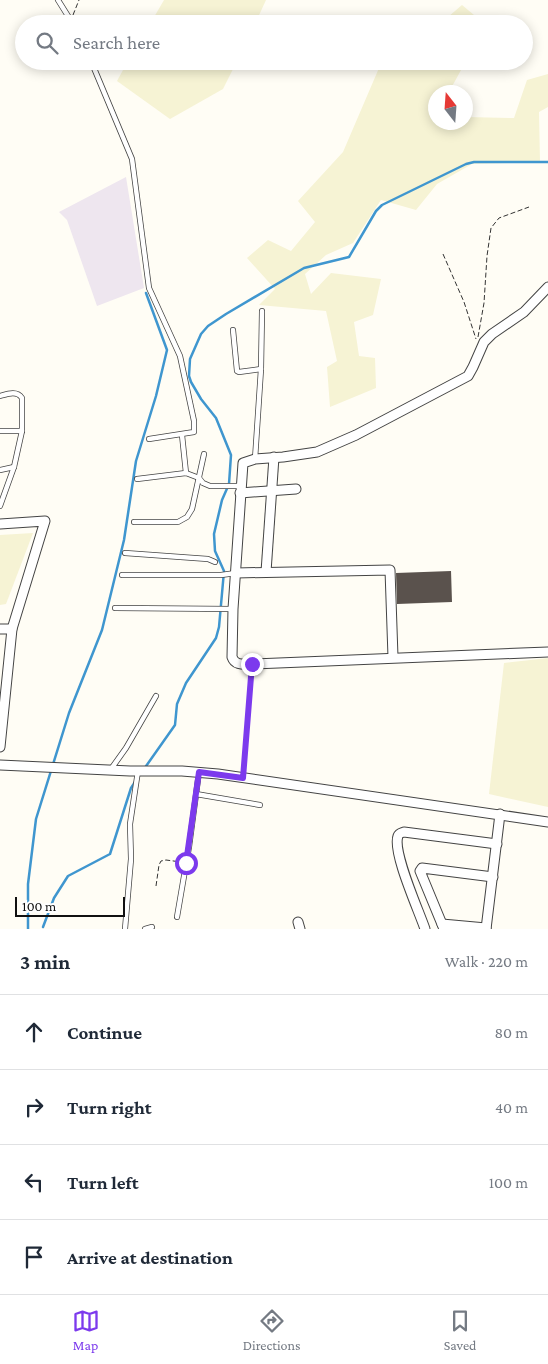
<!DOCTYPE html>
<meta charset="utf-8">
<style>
body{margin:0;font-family:"Crimson Pro",serif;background:#f2f2f3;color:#1f2937}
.compass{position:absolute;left:428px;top:85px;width:45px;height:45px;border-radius:50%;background:#fff;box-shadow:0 2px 12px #0003;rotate:343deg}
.scale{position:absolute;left:15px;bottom:12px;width:110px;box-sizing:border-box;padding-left:5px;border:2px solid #111;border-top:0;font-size:14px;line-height:18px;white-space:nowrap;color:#111;-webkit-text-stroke:4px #fff;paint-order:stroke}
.stop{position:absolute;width:15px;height:15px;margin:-11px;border:4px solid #7c3aed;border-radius:50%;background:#fff}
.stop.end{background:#7c3aed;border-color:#fff;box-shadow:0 1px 5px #0008}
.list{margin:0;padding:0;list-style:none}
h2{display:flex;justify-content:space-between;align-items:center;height:65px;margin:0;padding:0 20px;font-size:21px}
h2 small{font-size:16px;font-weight:400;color:#747a83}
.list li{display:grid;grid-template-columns:32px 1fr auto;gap:15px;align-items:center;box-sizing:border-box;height:75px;padding:0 20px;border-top:1px solid #e0e1e3}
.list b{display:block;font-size:19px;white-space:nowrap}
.list em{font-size:16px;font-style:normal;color:#747a83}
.icon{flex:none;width:28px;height:28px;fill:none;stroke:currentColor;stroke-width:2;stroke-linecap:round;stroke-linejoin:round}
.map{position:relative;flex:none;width:548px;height:929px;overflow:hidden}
.search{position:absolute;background:#fff;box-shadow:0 2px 12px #0003;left:15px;right:15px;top:15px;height:55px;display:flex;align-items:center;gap:12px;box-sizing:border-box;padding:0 18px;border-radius:28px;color:#747a83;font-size:19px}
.sheet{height:365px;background:#fff}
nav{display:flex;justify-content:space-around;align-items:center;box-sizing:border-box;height:70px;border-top:1px solid #e0e1e3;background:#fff;font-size:14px;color:#747a83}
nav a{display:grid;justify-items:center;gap:2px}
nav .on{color:#7c3aed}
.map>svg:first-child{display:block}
.industrial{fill:#eee6ef}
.farmland{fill:#f6f3d4}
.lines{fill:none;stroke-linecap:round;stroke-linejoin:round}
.stream{stroke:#3f96cf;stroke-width:2.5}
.building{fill:#5a524d}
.lane-casing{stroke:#444;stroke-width:6}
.street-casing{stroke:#444;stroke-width:11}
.path{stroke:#333;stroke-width:1;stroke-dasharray:5 2.5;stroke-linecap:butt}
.lane{stroke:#fff;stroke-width:4.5}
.street{stroke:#fff;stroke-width:9}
.route{stroke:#7c3aed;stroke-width:6}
</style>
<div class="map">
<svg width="548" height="929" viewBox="0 0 548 929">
<rect width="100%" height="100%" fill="#fffdf5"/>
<path class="industrial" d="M126,177l18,111 -47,18 -30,-86 -8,-8z"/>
<g class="farmland">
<path d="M164,0h102l-11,24h-105z"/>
<path d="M462,5l12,10 -1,9h-58l5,-5 21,4z"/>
<path d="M128,61h109l-14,28 -53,30 -53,-38z"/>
<path d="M382,61h84l-17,31h-13v30h30v-5l48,1 13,-38 21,-6v33l-9,5 1,50 -68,2 -35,20 -21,26 -35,-10 -28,43 -27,12 -21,19 6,20 20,-21 50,6 -8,36 -19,7 5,34 16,2 1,30 -46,19 -3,-40 10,-6 -11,-50 -67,-6 16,-16 -28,-31 21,-18 23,11 24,-29 -17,-21 45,-49z"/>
<path d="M33,533l-27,71 -6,1v-70z"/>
<path d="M548,658v149l-59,-13 15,-131z"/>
</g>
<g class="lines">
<g class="stream">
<path d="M144,769l31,-44 2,-21 9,-21 30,-45 3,-11 5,-56 -9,-20 -1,-17 8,-34 7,-16 2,-29 -15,-37 -15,-19 -10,-17 -2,-6 1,-17 11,-25 7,-8 18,-12 78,-46 45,-11 27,-46 6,-6 84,-41 8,-2h74"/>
<path d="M43,927l11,-29 14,-22 42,-22 21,-66 4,-6"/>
<path d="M28,929v-45l8,-65 33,-106 33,-83 22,-90 12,-79 20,-65 11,-46 -21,-57"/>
</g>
</g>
<path class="building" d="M451,571l1,31 -55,2 -1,-31z"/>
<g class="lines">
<defs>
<g id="lane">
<path d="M58,0l15,24"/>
<path d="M91,61l41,98 17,129 31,68 14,65v11l-45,7"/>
<path d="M233,330l4,41 2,1 22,-3"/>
<path d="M0,396c7,-2 17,-6 22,2v33l-8,36 -14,39"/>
<path d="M0,431h22"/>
<path d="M182,435l4,38"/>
<path d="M255,459l6,-90 1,-58"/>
<path d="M0,470l14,-3"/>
<path d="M137,479l49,-6 13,5 4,5 7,3h31"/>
<path d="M134,522h44l9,-5 5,-8 12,-55"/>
<path d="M125,553l83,6 7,3"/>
<path d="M122,575h99l15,-2"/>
<path d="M115,608l118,1"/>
<path d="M111,769l15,-21 30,-52"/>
<path d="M196,794l64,11"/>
<path d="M177,917l12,-70 10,-75"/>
<path d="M125,929l6,-70 -1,-35 8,-53"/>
<path d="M145,929l7,-2"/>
</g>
<g id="street">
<path d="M548,287l-24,25 -32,22 -8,8 -11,25 -5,9 -112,59 -39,17 -34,5 -28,2 -12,4 -10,146 -1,48c3,9 12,7 20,7l296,-12"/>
<path d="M240,493l56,-4"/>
<path d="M0,524l45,-3 -33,108 -12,118"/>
<path d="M266,572l8,-115"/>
<path d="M236,573l154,-3 3,87"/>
<path d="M0,629h12"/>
<path d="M0,765l130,6h52l36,3 330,48"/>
<path d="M298,922l2,7"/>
<path d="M442,924l44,4"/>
<path d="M425,929c-6,-18 -33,-77 -27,-93 1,-3 3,-3 6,-4l93,12"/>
<path d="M444,929l-24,-58 2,-3 71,9"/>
<path d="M486,929l14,-115"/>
</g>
</defs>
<use href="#lane" class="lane-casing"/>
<use href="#street" class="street-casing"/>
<g class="path">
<path d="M73,15l6,-15"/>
<path d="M443,254l21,48 12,37"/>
<path d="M478,337l6,-34 3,-47 4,-28 8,-10 30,-11"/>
<path d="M244,769l7,-98"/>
<path d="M156,886l3,-21 2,-4 5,-1 15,2"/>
</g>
<use href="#lane" class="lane"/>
<use href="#street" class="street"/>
</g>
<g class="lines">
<path class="route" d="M186,863l13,-91 44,6 9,-114"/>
</g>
</svg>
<svg class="compass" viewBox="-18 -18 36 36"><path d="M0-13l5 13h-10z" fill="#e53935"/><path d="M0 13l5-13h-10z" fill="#747a83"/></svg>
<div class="scale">100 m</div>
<div class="stop" style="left:186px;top:863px"></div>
<div class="stop end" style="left:252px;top:664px"></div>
<div class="search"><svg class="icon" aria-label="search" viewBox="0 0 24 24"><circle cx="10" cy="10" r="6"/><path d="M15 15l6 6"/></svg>Search here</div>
</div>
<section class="sheet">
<h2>3 min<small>Walk · 220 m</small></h2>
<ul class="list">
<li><svg class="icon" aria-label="ahead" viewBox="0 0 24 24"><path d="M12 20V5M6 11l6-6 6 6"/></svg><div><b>Continue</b></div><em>80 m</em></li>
<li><svg class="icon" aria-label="right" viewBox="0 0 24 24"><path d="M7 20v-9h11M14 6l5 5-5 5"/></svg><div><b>Turn right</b></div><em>40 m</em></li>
<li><svg class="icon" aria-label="left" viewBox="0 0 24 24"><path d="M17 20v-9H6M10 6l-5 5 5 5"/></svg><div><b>Turn left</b></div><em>100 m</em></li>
<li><svg class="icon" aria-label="arrive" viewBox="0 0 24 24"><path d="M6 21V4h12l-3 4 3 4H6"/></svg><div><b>Arrive at destination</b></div></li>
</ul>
</section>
<nav>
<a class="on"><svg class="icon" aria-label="map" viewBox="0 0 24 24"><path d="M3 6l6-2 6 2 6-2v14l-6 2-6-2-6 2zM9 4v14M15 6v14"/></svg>Map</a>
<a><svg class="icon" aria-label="directions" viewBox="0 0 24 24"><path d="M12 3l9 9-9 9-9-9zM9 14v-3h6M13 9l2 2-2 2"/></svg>Directions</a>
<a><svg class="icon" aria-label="saved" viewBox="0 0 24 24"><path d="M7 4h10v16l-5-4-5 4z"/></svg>Saved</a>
</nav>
